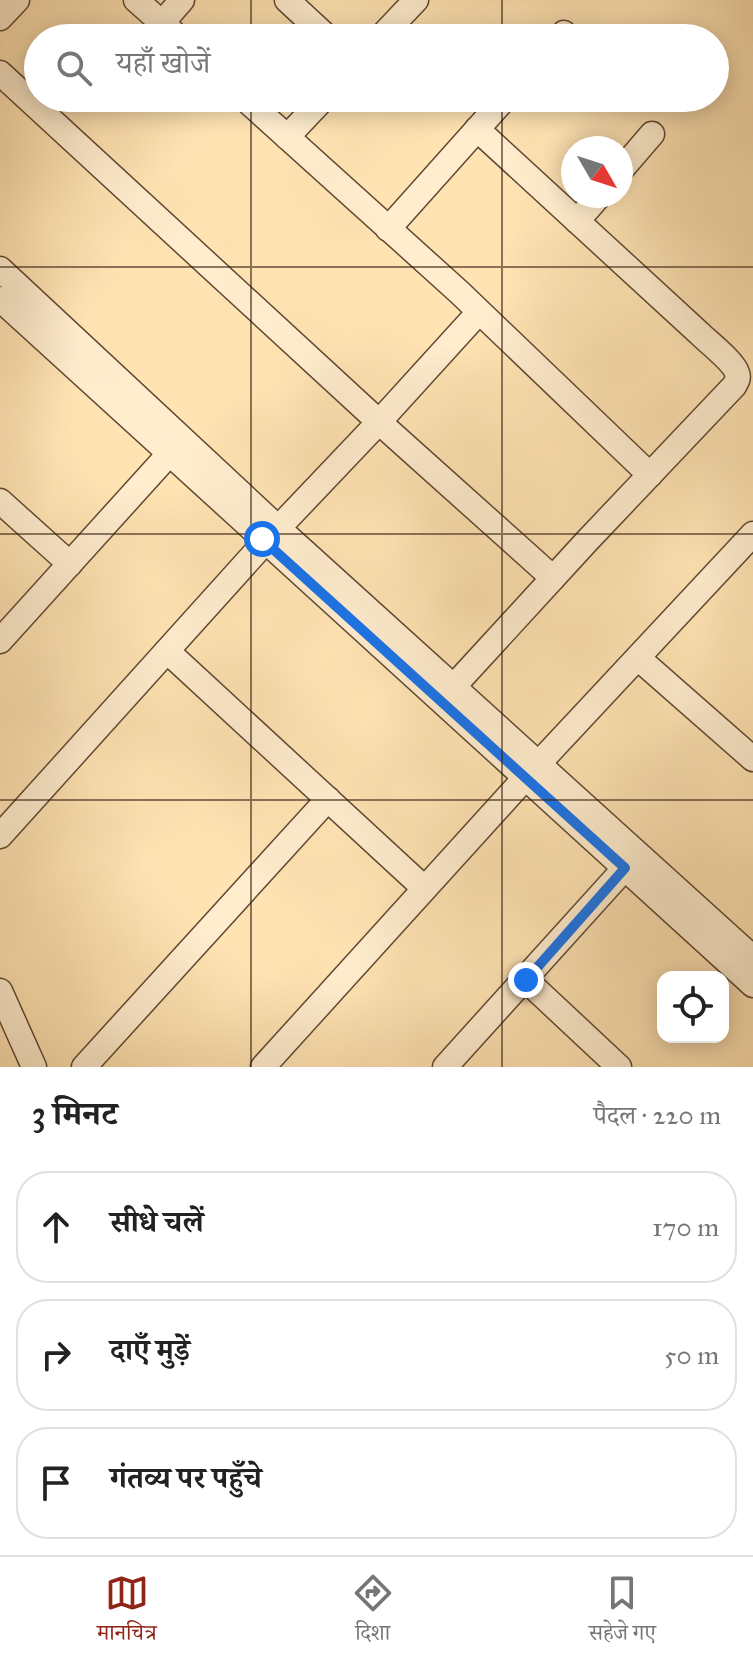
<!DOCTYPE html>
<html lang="hi">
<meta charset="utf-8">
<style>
body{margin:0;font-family:"IM FELL Great Primer","Noto Serif Devanagari",serif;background:#f6f6f6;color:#222}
.controls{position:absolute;right:24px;bottom:24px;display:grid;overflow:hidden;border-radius:16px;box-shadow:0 4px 20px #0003}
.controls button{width:72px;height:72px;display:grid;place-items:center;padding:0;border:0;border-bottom:2px solid #e0e0e0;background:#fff;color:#222;font:40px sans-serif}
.compass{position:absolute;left:561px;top:136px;width:72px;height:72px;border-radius:50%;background:#fff;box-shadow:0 4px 20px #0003;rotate:129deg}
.stop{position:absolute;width:24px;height:24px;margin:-18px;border:6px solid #1a73e8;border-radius:50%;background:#fff}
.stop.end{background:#1a73e8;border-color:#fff;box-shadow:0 2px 8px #0008}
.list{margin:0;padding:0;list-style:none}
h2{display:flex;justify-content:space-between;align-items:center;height:104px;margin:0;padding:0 32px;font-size:34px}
h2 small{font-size:26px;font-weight:400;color:#767676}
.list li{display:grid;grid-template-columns:52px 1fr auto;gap:24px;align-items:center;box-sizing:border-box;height:112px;margin:0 16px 16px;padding:0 16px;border:2px solid #e0e0e0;border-radius:32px}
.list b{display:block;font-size:30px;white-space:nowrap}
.list em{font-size:26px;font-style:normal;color:#767676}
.icon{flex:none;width:44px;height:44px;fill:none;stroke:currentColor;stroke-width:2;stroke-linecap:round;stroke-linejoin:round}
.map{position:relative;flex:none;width:753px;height:1067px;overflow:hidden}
.search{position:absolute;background:#fff;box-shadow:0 4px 20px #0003;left:24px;right:24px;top:24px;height:88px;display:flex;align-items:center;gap:20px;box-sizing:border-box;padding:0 28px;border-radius:44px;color:#767676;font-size:30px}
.sheet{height:488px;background:#fff}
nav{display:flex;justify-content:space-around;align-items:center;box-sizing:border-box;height:112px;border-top:2px solid #e0e0e0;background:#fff;font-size:22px;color:#767676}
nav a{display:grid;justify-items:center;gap:4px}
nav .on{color:#8f2418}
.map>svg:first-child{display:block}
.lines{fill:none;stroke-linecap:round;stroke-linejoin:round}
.minor-casing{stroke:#614832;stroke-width:27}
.minor{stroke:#ffedce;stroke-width:24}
.route{stroke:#1a73e8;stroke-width:10}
.grid{fill:none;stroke:#2c1407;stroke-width:2;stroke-opacity:0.55}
</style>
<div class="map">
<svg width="753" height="1067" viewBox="0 0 753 1067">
<rect width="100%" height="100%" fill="#ffe3b3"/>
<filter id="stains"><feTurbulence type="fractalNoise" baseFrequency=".0025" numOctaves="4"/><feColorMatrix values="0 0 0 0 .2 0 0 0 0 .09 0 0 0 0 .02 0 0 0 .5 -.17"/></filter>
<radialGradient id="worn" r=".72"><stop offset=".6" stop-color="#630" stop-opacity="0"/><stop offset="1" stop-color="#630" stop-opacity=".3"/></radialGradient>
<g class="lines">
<defs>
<g id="minor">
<path d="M136,0l43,38"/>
<path d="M287,0l41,38"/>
<path d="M0,18l17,-18"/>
<path d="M162,23l20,-23"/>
<path d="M380,38l36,-38"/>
<path d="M560,38l4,-5"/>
<path d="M0,73l379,349 174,156"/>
<path d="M244,98l215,194 191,183"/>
<path d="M287,137l37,-39"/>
<path d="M621,170l31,-36"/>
<path d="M577,221l22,-25"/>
<path d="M388,229l117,-131"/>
<path d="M0,269l278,259 475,430"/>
<path d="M0,299l753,686"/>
<path d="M0,501l70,63"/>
<path d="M0,641l170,-188"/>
<path d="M167,651l257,237"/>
<path d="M638,658l115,101"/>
<path d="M454,686l133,-145 147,-155c3,-5 5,-8 3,-13 -3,-11 -29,-31 -38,-40l-222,-204"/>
<path d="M0,836l265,-294 114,-120 100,-110"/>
<path d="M526,980l93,87"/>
<path d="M0,991l34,76"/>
<path d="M84,1067l244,-268"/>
<path d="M263,1067l263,-290 227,-243"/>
<path d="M445,1067l180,-199"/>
</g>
</defs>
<use href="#minor" class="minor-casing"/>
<use href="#minor" class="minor"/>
</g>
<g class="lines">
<path class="route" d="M262,539l363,329 -99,112"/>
</g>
<path class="grid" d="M251,0v38M502,0v38M251,98v969M502,98v969M0,267h753M0,534h753M0,800h753"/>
<rect width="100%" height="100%" filter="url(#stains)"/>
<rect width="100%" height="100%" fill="url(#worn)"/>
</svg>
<div class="controls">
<button><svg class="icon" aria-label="locate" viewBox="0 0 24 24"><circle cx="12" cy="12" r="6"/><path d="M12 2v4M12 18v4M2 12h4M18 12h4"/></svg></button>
</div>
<svg class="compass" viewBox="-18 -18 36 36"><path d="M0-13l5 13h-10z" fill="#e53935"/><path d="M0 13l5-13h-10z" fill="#767676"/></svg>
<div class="stop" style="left:262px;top:539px"></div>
<div class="stop end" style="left:526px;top:980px"></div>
<div class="search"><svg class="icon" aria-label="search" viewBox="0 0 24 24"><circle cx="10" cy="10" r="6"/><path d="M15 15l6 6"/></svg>यहाँ खोजें</div>
</div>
<section class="sheet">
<h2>3 मिनट<small>पैदल · 220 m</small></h2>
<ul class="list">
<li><svg class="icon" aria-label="ahead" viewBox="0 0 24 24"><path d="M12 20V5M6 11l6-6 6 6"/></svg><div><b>सीधे चलें</b></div><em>170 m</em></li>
<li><svg class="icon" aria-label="right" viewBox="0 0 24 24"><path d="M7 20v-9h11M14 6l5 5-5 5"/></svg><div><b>दाएँ मुड़ें</b></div><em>50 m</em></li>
<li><svg class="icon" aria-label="arrive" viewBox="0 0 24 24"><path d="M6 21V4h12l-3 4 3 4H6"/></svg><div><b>गंतव्य पर पहुँचे</b></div></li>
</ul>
</section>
<nav>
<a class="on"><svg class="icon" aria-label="map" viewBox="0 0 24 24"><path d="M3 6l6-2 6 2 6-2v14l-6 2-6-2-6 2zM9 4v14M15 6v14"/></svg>मानचित्र</a>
<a><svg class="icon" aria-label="directions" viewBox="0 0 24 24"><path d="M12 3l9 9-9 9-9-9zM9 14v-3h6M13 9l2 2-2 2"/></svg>दिशा</a>
<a><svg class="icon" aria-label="saved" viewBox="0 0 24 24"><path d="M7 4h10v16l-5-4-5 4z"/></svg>सहेजे गए</a>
</nav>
